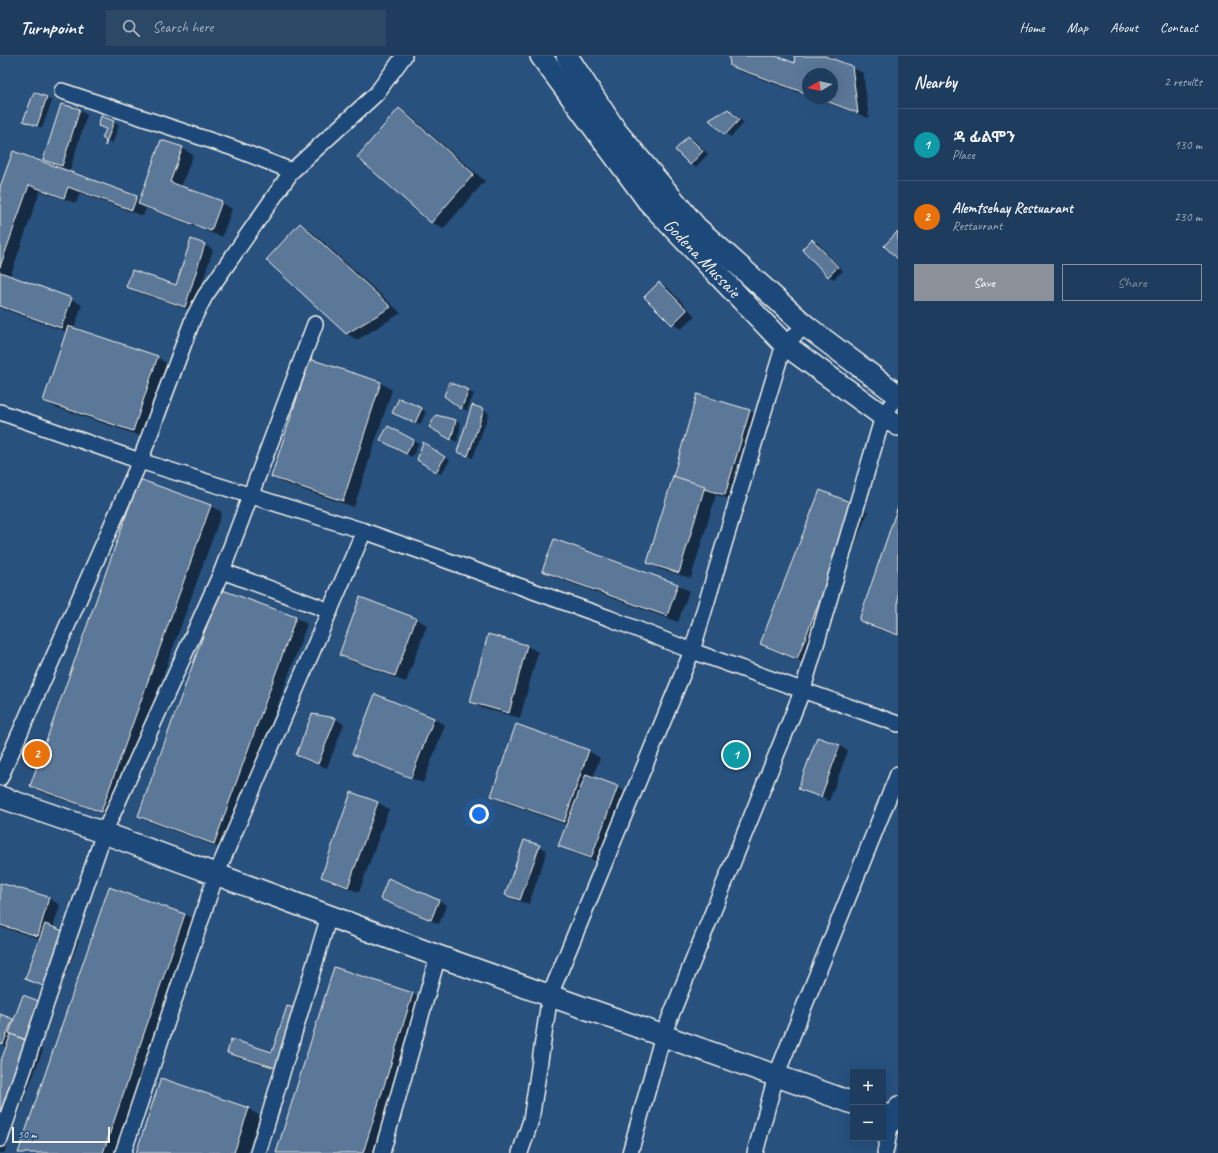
<!DOCTYPE html>
<meta charset="utf-8">
<style>
body{margin:0;font-family:Caveat,"Noto Sans Ethiopic",sans-serif;background:#2b4867;color:#f1f3f6}
.controls{position:absolute;right:12px;bottom:12px;display:grid;overflow:hidden;border-radius:0px;box-shadow:0 4px 16px #0002}
.controls button{width:36px;height:36px;display:grid;place-items:center;padding:0;border:0;border-bottom:1px solid #3c5673;background:#1e3d5e;color:#f1f3f6;font:20px sans-serif}
.compass{position:absolute;left:802px;top:12px;width:36px;height:36px;border-radius:50%;background:#1e3d5e;box-shadow:0 4px 16px #0002;rotate:261deg}
.scale{position:absolute;left:12px;bottom:10px;width:98px;box-sizing:border-box;padding-left:4px;border:2px solid #f4f1e8;border-top:0;font-size:11px;line-height:14px;white-space:nowrap;color:#f4f1e8;-webkit-text-stroke:3px #1f4a7a;paint-order:stroke}
.you{position:absolute;left:479px;top:758px;width:14px;height:14px;margin:-10px;border:3px solid #fff;border-radius:50%;background:#1a73e8;box-shadow:0 0 0 6px #1a73e833}
.badge{display:grid;place-items:center;width:26px;height:26px;border-radius:50%;background:#8c9099;color:#fff;font-size:13px;font-weight:700}
.pin{position:absolute;translate:-50% -50%;border:2px solid #fff;box-shadow:0 1px 4px #0006}
.list{margin:0;padding:0;list-style:none}
h2{display:flex;justify-content:space-between;align-items:center;height:52px;margin:0;padding:0 16px;font-size:17px}
h2 small{font-size:13px;font-weight:400;color:#a1aebc}
.list li{display:grid;grid-template-columns:26px 1fr auto;gap:12px;align-items:center;box-sizing:border-box;height:72px;padding:0 16px;border-top:1px solid #3c5673}
.list b{display:block;font-size:15px;white-space:nowrap}
.list p{margin:0;font-size:13px;white-space:nowrap;color:#a1aebc}
.list em{font-size:13px;font-style:normal;color:#a1aebc}
.actions{display:flex;gap:8px;padding:12px 16px}
.actions a{flex:1;padding:9px 0;border:1px solid #8c9099;border-radius:0px;text-align:center;font-size:14px;color:#8c9099}
.actions .main{background:#8c9099;color:#fff}
.icon{flex:none;width:22px;height:22px;fill:none;stroke:currentColor;stroke-width:2;stroke-linecap:round;stroke-linejoin:round}
.map{position:relative;flex:none;width:898px;height:1097px;overflow:hidden}
header{display:flex;align-items:center;gap:24px;box-sizing:border-box;height:56px;padding:0 20px;background:#1e3d5e;border-bottom:1px solid #3c5673}
header strong{font-size:19px}
nav{display:flex;gap:22px;margin-inline-start:auto;font-size:14px}
.search{width:280px;height:36px;background:#2b4867;display:flex;align-items:center;gap:10px;box-sizing:border-box;padding:0 14px;border-radius:0px;color:#a1aebc;font-size:15px}
main{display:flex}
aside{flex:1;background:#1e3d5e}
.map>svg:first-child{display:block}
.shadow{fill:#0007}
.building{fill:#5b7899;stroke:#f4f1e8}
.lines{fill:none;stroke-linecap:round;stroke-linejoin:round}
.street-casing{stroke:#f4f1e8;stroke-width:18}
.secondary-casing{stroke:#f4f1e8;stroke-width:24}
.street{stroke:#1f4a7a;stroke-width:15}
.secondary{stroke:#1f4a7a;stroke-width:21}
.labels{text-anchor:middle;dominant-baseline:central;stroke-width:3;stroke-linejoin:round;paint-order:stroke}
.street-label{font-size:19px;fill:#f4f1e8;stroke:#1f4a7a}
</style>
<header>
<strong>Turnpoint</strong>
<div class="search"><svg class="icon" aria-label="search" viewBox="0 0 24 24"><circle cx="10" cy="10" r="6"/><path d="M15 15l6 6"/></svg>Search here</div>
<nav><a>Home</a><a>Map</a><a>About</a><a>Contact</a></nav>
</header>
<main>
<div class="map">
<svg width="898" height="1097" viewBox="0 0 898 1097">
<rect width="100%" height="100%" fill="#28517e"/>
<filter id="ink" filterUnits="userSpaceOnUse"><feTurbulence type="fractalNoise" baseFrequency=".025" numOctaves="2"/><feDisplacementMap in="SourceGraphic" scale="8" xChannelSelector="R" yChannelSelector="G"/><feConvolveMatrix kernelMatrix="1 2 1 2 8 2 1 2 1" color-interpolation-filters="sRGB"/></filter>
<g filter="url(#ink)">
<g class="shadow">
<path d="M730,0h43l23,9 -1,-9h38l2,5 16,6 12,6 6,45 -55,-20h18v-24h-24v22l-66,-24 -11,-7z"/>
<path d="M35,37l17,8 -10,27 -12,-5z"/>
<path d="M399,53l11,7 75,65 -42,48 -11,-7 -74,-65z"/>
<path d="M79,54l8,5 -17,55 -18,-6 -8,-5z"/>
<path d="M728,54l5,3 11,10 -13,14 -5,-3z"/>
<path d="M102,61l17,8 -7,19 -8,-6 3,-9z"/>
<path d="M688,81l6,3 14,14 -12,13 -6,-3z"/>
<path d="M182,92l11,7 -12,32 40,15 11,7 -10,28 -76,-29 -3,8 -63,-23 -4,10 -36,-12 -30,86 61,22 11,6 -8,24 83,28 11,7 -24,73 -89,-30 -11,-6 23,-69 -67,-24v-123l1,1 12,-33 127,46z"/>
<path d="M300,168l11,7 90,82 -44,27 -11,-7z"/>
<path d="M812,184l6,3 25,28 -9,8 -6,-3z"/>
<path d="M192,185l13,4 8,5 -20,61 -57,-19 -8,-5 49,-1z"/>
<path d="M659,227l9,5 27,28 -14,13 -8,-5 -27,-27z"/>
<path d="M310,304l71,23 11,7 -38,117 -71,-24 -11,-6z"/>
<path d="M468,335l6,3 -7,17 -22,-15z"/>
<path d="M421,353l5,3 -6,13 -21,-9z"/>
<path d="M483,354l6,3 -16,45 -15,-6z"/>
<path d="M750,355l11,6 -25,84 -20,-6 -25,83 -32,-9 -11,-7z"/>
<path d="M437,360l19,5 5,3 -4,18 -26,-15z"/>
<path d="M388,371l31,17 -7,13 -31,-17z"/>
<path d="M428,390l22,14 -9,14 -5,-3z"/>
<path d="M210,450l12,6 -110,305 -70,-25 -11,-7z"/>
<path d="M857,450l11,6 -60,152 -36,-14 -11,-7z"/>
<path d="M898,453v127l-23,-8 -12,-6z"/>
<path d="M554,484l124,45 11,6 -11,31 -124,-45 -11,-7z"/>
<path d="M221,534l75,28 11,6 -81,226 -76,-28 -11,-7z"/>
<path d="M361,542l55,21 11,6 -21,57 -55,-21 -11,-6z"/>
<path d="M489,579l38,11 11,6 -18,66 -38,-10 -11,-7z"/>
<path d="M312,660l24,3 8,5 -17,44 -22,-8 -8,-5z"/>
<path d="M434,663l11,6 -22,58 -59,-23 -11,-6z"/>
<path d="M517,669l72,26 11,7 -7,20 25,9 11,7 -27,70 -31,-12 -11,-7 7,-20 -64,-23 -11,-7z"/>
<path d="M840,690l8,5 -19,50 -4,-1 1,-2 -19,-7v1l-8,-4z"/>
<path d="M378,747l11,6 -30,83 -26,-9 -11,-6z"/>
<path d="M539,790l8,5 -18,53 -14,-4 -8,-5z"/>
<path d="M389,824l50,21 8,4 -8,19 -50,-21 -8,-5z"/>
<path d="M0,828l49,14 11,7 -7,23 18,7 8,5 -20,53 -24,-10 -9,-4 15,-40 -41,-12z"/>
<path d="M185,858l11,7 -80,232h-97z"/>
<path d="M413,938l11,6 -48,153h-99z"/>
<path d="M0,959l15,6 22,26 6,3 -39,103h-4v-87l7,-19 -7,-3z"/>
<path d="M228,996l45,2 15,19 -52,-16z"/>
<path d="M162,1023l87,30 11,7 -13,37h-110z"/>
</g>
<g class="building">
<path d="M729,0h47l19,7 -1,-7h31l27,10 6,47 -40,-15h14v-24h-24v20l-78,-28z"/>
<path d="M34,36l13,5 -10,29 -14,-5z"/>
<path d="M61,48l19,5 -18,57 -19,-6z"/>
<path d="M399,52l75,66 -43,49 -74,-66z"/>
<path d="M728,53l11,11 -14,15 -16,-15z"/>
<path d="M101,60l13,5 -9,25 1,-5 -4,-3 4,-9 -8,-3z"/>
<path d="M688,80l15,15 -13,14 -15,-15z"/>
<path d="M161,84l22,7 -13,35 52,19 -11,30 -73,-27z"/>
<path d="M13,95l124,45 -5,14 -64,-23 -4,11 -35,-13 -29,82v-80z"/>
<path d="M300,167l91,84 -45,27 -80,-74z"/>
<path d="M898,175v28l-14,-13z"/>
<path d="M191,183l14,5 -20,63 -59,-20 6,-17 44,15z"/>
<path d="M812,183l26,28 -10,10 -26,-28z"/>
<path d="M0,216l72,26 -11,30 -61,-22z"/>
<path d="M659,226l28,28 -15,15 -28,-28z"/>
<path d="M68,270l90,30 -25,75 -90,-30z"/>
<path d="M310,303l71,23 -38,119 -72,-24z"/>
<path d="M449,326l20,8 -8,19 -17,-13z"/>
<path d="M697,338l53,16 -25,85 -53,-15z"/>
<path d="M399,342l23,10 -7,15 -23,-10z"/>
<path d="M472,349l12,4 -16,47 -11,-4z"/>
<path d="M436,359l20,5 -5,20 -22,-13z"/>
<path d="M388,370l26,14 -8,14 -26,-14z"/>
<path d="M423,386l22,15 -9,15 -19,-12z"/>
<path d="M673,420l32,10 -26,87 -32,-10z"/>
<path d="M139,423l72,26 -110,307 -71,-26z"/>
<path d="M820,434l37,15 -60,154 -37,-15z"/>
<path d="M898,450v129l-36,-13 -3,-2z"/>
<path d="M554,483l124,45 -11,32 -125,-45z"/>
<path d="M220,533l76,28 -82,227 -76,-28z"/>
<path d="M360,541l56,21 -21,58 -56,-21z"/>
<path d="M488,578l39,11 -18,68 -39,-11z"/>
<path d="M375,638l59,24 -23,60 -59,-24z"/>
<path d="M312,658l24,4 -18,46 -22,-9z"/>
<path d="M516,668l73,26 -25,72 -73,-26z"/>
<path d="M817,681l23,8 -19,52 -23,-8z"/>
<path d="M586,718l32,12 -27,72 -33,-12z"/>
<path d="M351,736l27,10 -30,85 -27,-10z"/>
<path d="M524,784l16,5 -20,55 -15,-5z"/>
<path d="M388,822l51,22 -8,20 -51,-21z"/>
<path d="M0,827l49,14 -11,39 -38,-11z"/>
<path d="M109,831l76,27 -82,239h-85z"/>
<path d="M45,868l26,10 -20,55 -26,-10z"/>
<path d="M334,911l79,26 -50,160h-87z"/>
<path d="M23,939l21,8 -15,38 -20,-8z"/>
<path d="M287,950l11,3 -19,60 -52,-16 4,-14 41,13z"/>
<path d="M0,958l13,5 -10,25 -3,-1z"/>
<path d="M11,978l21,9 -32,85v-65z"/>
<path d="M161,1022l88,30 -15,45h-98z"/>
</g>
<g class="lines">
<defs>
<g id="street">
<path d="M62,35l171,57 59,23"/>
<path d="M0,356l140,49 224,70 245,87 83,33 206,73"/>
<path d="M222,515l108,40"/>
<path d="M0,722l140,-317 53,-142 12,-23 87,-125 84,-77 28,-38"/>
<path d="M0,1083l104,-306 118,-262 93,-247"/>
<path d="M123,1097l93,-278 148,-344"/>
<path d="M258,1097l71,-237"/>
<path d="M382,1097l56,-197"/>
<path d="M520,1097l11,-33 19,-125 142,-344 92,-307 22,-18"/>
<path d="M630,1097l33,-118 140,-346 80,-273 15,-21"/>
<path d="M755,1097l21,-77 122,-302"/>
<path d="M885,1097l7,-36 6,-13"/>
</g>
<g id="secondary">
<path d="M541,0l107,145 30,32 106,111 99,72 15,9"/>
<path d="M567,0l49,75 80,96 110,99 92,69"/>
<path d="M0,741l104,36 334,123 415,147"/>
<path d="M883,1058l15,5"/>
</g>
</defs>
<use href="#street" class="street-casing"/>
<use href="#secondary" class="secondary-casing"/>
<use href="#street" class="street"/>
<use href="#secondary" class="secondary"/>
</g>
</g>
<g class="labels">
<g class="street-label">
<text transform="translate(702 202) rotate(46)">Godena Mussaie</text>
</g>
</g>
</svg>
<div class="controls">
<button>+</button>
<button>−</button>
</div>
<svg class="compass" viewBox="-18 -18 36 36"><path d="M0-13l5 13h-10z" fill="#e53935"/><path d="M0 13l5-13h-10z" fill="#a1aebc"/></svg>
<div class="scale">50 m</div>
<div class="you"></div>
<div class="pin badge" style="left:736px;top:699px;background:#0f9aa8">1</div>
<div class="pin badge" style="left:37px;top:698px;background:#e8710a">2</div>
</div>
<aside>
<h2>Nearby<small>2 results</small></h2>
<ul class="list">
<li><span class="badge" style="background:#0f9aa8">1</span><div><b>'ዳ ፊልሞን</b><p>Place</p></div><em>130 m</em></li>
<li><span class="badge" style="background:#e8710a">2</span><div><b>Alemtsehay Restuarant</b><p>Restaurant</p></div><em>230 m</em></li>
</ul>
<div class="actions"><a class="main">Save</a><a>Share</a></div>
</aside>
</main>
